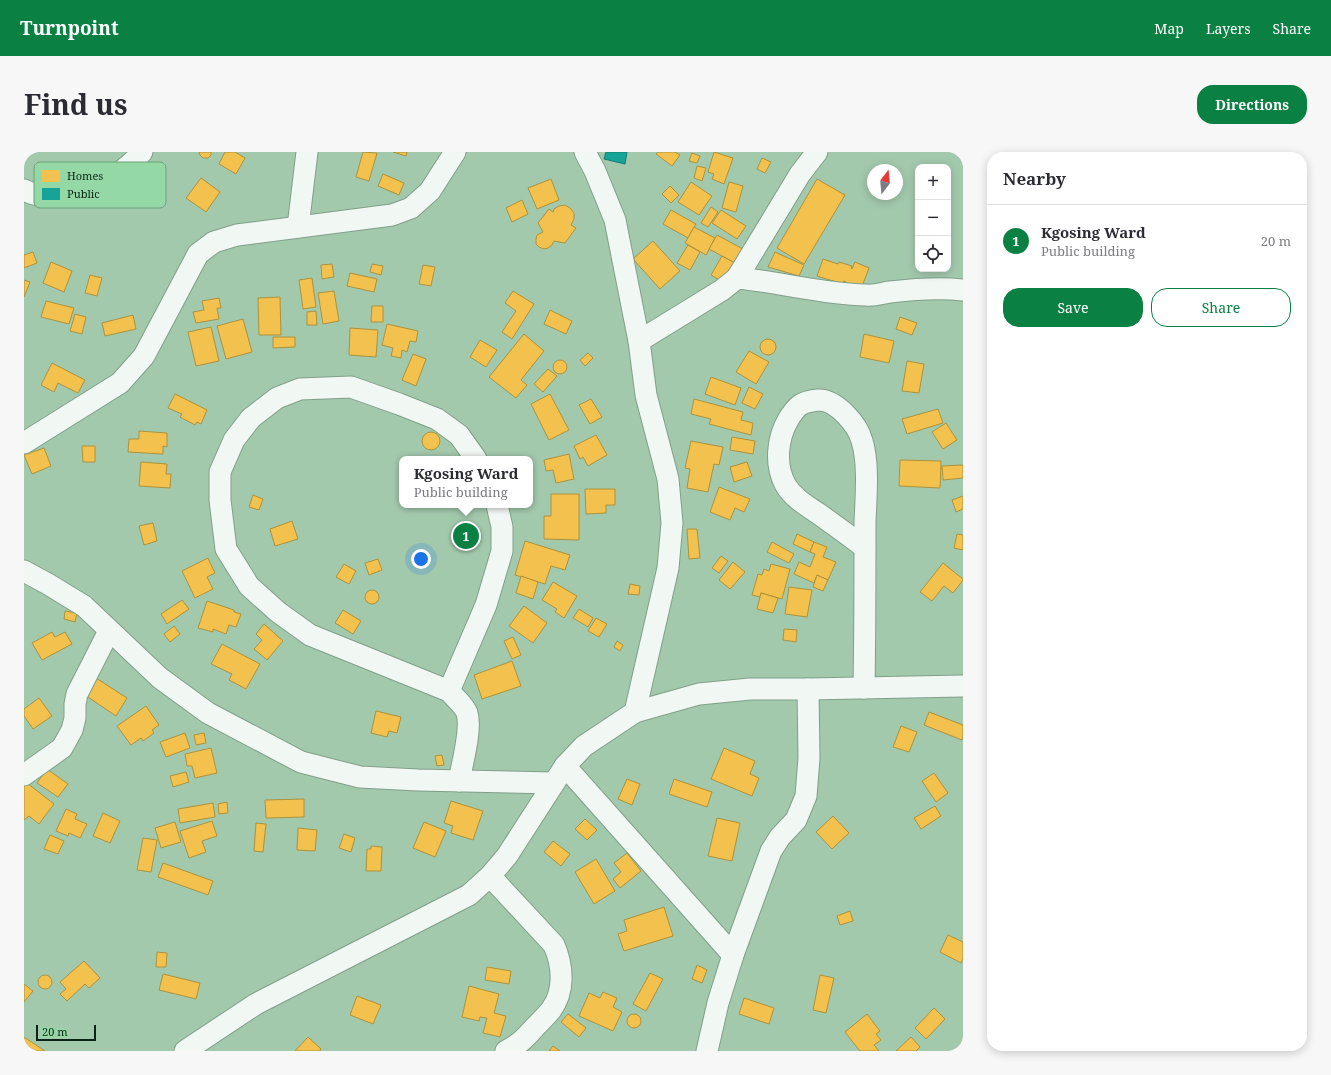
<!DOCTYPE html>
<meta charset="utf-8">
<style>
body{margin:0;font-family:"Noto Serif",serif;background:#f7f7f7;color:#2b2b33}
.controls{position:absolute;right:12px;top:12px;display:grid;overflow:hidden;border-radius:8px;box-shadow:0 2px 10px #0003}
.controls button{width:36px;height:36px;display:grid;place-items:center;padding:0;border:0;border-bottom:1px solid #e1e1e2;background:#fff;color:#2b2b33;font:20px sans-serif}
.compass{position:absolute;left:843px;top:12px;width:36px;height:36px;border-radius:50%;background:#fff;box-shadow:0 2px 10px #0003;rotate:16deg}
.scale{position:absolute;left:12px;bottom:10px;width:60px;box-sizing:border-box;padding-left:4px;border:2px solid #082412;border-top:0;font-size:11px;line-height:14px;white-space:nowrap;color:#082412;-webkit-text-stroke:3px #94d8a6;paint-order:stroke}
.you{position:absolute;left:397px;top:407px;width:14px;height:14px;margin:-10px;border:3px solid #fff;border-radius:50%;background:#1a73e8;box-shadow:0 0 0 6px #1a73e833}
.badge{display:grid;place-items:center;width:26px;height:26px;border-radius:50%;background:#0b8043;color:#fff;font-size:13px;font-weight:700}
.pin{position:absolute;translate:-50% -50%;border:2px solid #fff;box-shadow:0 1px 4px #0006}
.popup{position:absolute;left:375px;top:304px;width:134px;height:52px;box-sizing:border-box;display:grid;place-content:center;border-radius:8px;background:#fff;filter:drop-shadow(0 1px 3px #0005);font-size:13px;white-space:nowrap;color:#7c7c81}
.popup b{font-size:15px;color:#2b2b33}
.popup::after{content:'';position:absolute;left:50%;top:100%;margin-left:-8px;border:8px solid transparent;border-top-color:#fff}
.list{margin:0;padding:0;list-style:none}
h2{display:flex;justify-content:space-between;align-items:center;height:52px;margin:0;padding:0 16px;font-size:17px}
h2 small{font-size:13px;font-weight:400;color:#7c7c81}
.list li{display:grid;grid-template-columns:26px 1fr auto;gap:12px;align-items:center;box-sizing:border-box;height:72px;padding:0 16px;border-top:1px solid #e1e1e2}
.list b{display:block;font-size:15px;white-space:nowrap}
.list p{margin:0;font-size:13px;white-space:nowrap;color:#7c7c81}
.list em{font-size:13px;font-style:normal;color:#7c7c81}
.actions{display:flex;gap:8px;padding:12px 16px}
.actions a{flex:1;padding:9px 0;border:1px solid #0b8043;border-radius:16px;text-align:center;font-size:14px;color:#0b8043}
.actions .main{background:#0b8043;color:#fff}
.icon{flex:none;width:22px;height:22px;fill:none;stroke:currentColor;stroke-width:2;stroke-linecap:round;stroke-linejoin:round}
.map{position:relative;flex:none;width:939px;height:899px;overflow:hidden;border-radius:16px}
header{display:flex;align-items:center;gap:24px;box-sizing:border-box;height:56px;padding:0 20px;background:#0b8043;color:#fff}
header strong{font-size:19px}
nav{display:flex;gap:22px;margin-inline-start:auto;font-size:14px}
.intro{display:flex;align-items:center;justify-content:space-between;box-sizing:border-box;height:96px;padding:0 24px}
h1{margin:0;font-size:28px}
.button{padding:10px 18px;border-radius:16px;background:#0b8043;color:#fff;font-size:14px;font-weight:700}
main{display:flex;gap:24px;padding:0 24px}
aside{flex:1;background:#fff;border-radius:16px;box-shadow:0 2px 10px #0003}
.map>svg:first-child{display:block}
.homes{fill:#f2c14e;stroke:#ac923c}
.public{fill:#17a398;stroke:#127d70}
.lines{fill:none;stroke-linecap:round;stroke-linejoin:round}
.street-casing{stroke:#809f89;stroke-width:23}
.street{stroke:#f1f7f3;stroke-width:21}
.key{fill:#94d8a6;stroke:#6aa27a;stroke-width:1}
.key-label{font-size:11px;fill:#082412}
</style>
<header>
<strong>Turnpoint</strong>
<nav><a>Map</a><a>Layers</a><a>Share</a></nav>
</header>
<div class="intro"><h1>Find us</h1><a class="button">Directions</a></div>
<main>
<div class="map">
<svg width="939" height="899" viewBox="0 0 939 899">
<rect width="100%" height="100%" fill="#a3c9ad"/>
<g class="homes">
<path d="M175,0h12v3l-3,3h-5l-3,-3z"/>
<path d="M201,0h10l10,6 -9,16 -17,-10z"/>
<path d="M339,0l14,1 -8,28 -13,-4z"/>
<path d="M369,0h14l-1,4z"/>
<path d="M634,0h17l5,3 -8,11 -16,-12z"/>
<path d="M690,0l19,6 -9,26 -12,-5 2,-5 -6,-2z"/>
<path d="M668,1l8,3 -3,7 -8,-2z"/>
<path d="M738,6l9,4 -6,11 -8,-4z"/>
<path d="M673,14l9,2 -4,13 -8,-3z"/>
<path d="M359,22l21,9 -5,12 -21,-9z"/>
<path d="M177,26l19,14 -14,20 -20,-14z"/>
<path d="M527,27l8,21 -22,9 -9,-21z"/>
<path d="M793,27l28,16 -41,69 -27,-16z"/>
<path d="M667,30l21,14 -13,19 -21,-13z"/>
<path d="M705,30l14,4 -7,26 -14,-4z"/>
<path d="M646,34l9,9 -8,8 -9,-9z"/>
<path d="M498,48l6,14 -16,8 -6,-14z"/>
<path d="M541,53l5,3 4,5v6l-3,6 5,3 -11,15 -11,-2 -2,4 -4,3 -4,1 -5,-2 -3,-3v-5l1,-4 6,-3 -5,-9 11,-14 4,3 1,-3 5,-3z"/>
<path d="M687,55l7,5 -10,15 -7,-4z"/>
<path d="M647,58l25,14 -8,14 -25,-14z"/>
<path d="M697,58l25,16 -9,13 -25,-16z"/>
<path d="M670,75l21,11 -9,17 -21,-12z"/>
<path d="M693,83l26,14 -8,14 -26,-14z"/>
<path d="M629,89l27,30 -20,18 -27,-30z"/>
<path d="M664,93l12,7 -10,18 -13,-7z"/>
<path d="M9,100l4,11 -13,5v-13z"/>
<path d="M751,100l29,13 -5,11 -31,-9z"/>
<path d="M698,104l13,7 -11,20 -13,-8z"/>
<path d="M799,107l15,5 1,-2 13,4 -1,2 1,1 3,-7 14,6 -8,21 -15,-6v-1l-2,-1 -1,3 -26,-8z"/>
<path d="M27,110l21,9 -8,21 -21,-9z"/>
<path d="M308,112l2,13 -12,2 -1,-14z"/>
<path d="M348,112l11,2 -2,9 -11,-3z"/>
<path d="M399,113l12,2 -4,19 -12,-2z"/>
<path d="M326,121l27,6 -3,13 -27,-6z"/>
<path d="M66,123l12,3 -5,18 -12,-3z"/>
<path d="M288,126l4,29 -13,2 -4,-29z"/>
<path d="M0,128l6,2 -6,15z"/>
<path d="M310,139l5,30 -16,3 -5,-31z"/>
<path d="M489,139l21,13 -22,35 -10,-7 14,-21 -11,-8z"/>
<path d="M256,145l1,38h-22l-1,-37z"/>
<path d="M195,146l2,10h-4l2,11 -23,4 -3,-11 11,-2 -2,-9z"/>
<path d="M22,149l28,7 -5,16 -28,-7z"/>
<path d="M348,154h11v16h-12z"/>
<path d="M526,158l22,11 -6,13 -22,-10z"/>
<path d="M292,159l1,14h-10v-13z"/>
<path d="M51,162l11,3 -4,17 -12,-3z"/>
<path d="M109,163l3,14 -31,7 -3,-13z"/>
<path d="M876,165l17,6 -5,12 -16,-6z"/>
<path d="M219,167l9,33 -26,7 -9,-33z"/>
<path d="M363,172l31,7 -2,11 -6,-1 -3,11 -5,-2 -1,8 -10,-2 2,-8 -11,-3z"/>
<path d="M187,175l8,34 -23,5 -8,-34z"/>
<path d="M326,176l28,2 -2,27 -27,-2z"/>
<path d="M500,182l20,17 -23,29 6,5 -11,13 -27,-21z"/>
<path d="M840,182l30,7 -5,22 -29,-6z"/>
<path d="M249,185h22v10l-22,1z"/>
<circle cx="744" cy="195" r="8"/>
<path d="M456,188l17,10 -11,17 -16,-10z"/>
<path d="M725,199l20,11 -13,22 -20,-12z"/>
<path d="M564,201l5,5 -8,8 -5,-6z"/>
<path d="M389,202l13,5 -10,27 -14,-6z"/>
<circle cx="536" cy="215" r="7"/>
<path d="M883,209l17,3 -5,29 -17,-2z"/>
<path d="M28,211l33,17 -7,13 -20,-10 -4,9 -13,-7z"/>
<path d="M524,217l9,7 -14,16 -9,-8z"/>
<path d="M687,225l30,11 -6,17 -30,-11z"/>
<path d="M725,235l14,7 -8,15 -13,-6z"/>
<path d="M151,242l32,16 -6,14 -4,-2 -2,3 -15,-8 2,-3 -14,-6z"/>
<path d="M526,242l19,36 -20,10 -18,-36z"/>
<path d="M567,247l11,18 -12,7 -11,-19z"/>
<path d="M670,247l49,13 -2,8 12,3 -2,12 -42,-11 2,-5 -20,-5z"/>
<path d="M914,257l5,14 -36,11 -5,-15z"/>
<path d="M922,271l11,17 -14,9 -11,-17z"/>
<path d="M115,279l28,2v14l-4,-1v8l-35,-2 1,-13h10z"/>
<circle cx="407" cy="289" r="9"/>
<path d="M572,283l11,20 -19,11 -5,-9 -3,2 -6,-13z"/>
<path d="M708,285l23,4 -2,13 -23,-4z"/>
<path d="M667,289l32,6 -4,18 -5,-1 -6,28 -21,-4 3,-19 -5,-1z"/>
<path d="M58,294h13v16h-12z"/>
<path d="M20,296l7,18 -19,8 -8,-19z"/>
<path d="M545,302l5,25 -18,4 -3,-13 -7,1 -2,-11z"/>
<path d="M876,308l41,1 -1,27 -41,-2z"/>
<path d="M117,310l26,2 -1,10h5l-1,14 -31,-2z"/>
<path d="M723,310l5,14 -18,6 -4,-15z"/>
<path d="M939,313v13l-20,2 -1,-14z"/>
<path d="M695,335l31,12 -6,13 -9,-4 -5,12 -20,-8z"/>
<path d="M561,337h30v16h-9v8l-20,1z"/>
<path d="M527,342h28v46l-35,-1v-23h7z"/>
<path d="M229,343l10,4 -4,11 -10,-3z"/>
<path d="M939,344v13l-7,3 -4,-12z"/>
<path d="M268,369l6,18 -23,7 -5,-17z"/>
<path d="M129,371l4,18 -13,4 -5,-19z"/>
<path d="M663,377h10l3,29 -11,1z"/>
<path d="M773,382l17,8 -4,10 -17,-8z"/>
<path d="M933,382l6,1v15l-9,-2z"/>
<path d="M501,389l45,14 -5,15 -14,-4 -6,18 -30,-9z"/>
<path d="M748,390l22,12 -5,9 -22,-11z"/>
<path d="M790,390l13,5 -4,10 13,5 -8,18 -11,-5 -3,8 -20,-9 5,-12 11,5 5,-13 -5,-2z"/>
<path d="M697,404l7,5 -9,12 -7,-5z"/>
<path d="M184,406l7,15 -8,4 6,12 -18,9 -13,-27z"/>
<path d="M354,407l4,11 -13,5 -4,-12z"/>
<path d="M709,410l12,10 -15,17 -11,-9z"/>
<path d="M919,411l20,16v1l-10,13 -9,-7 -12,15 -12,-9z"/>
<path d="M320,412l12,7 -7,13 -13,-7z"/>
<path d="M747,412l19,5 -8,30 -21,-6 -1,4 -8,-2 6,-21 4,1 2,-6 5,2z"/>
<path d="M793,423l11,5 -5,11 -10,-4z"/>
<path d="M497,424l17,6 -5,17 -17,-6z"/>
<path d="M529,430l24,14 -13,22 -9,-6 2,-3 -15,-9z"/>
<path d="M606,432l10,2 -1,9 -11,-1z"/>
<path d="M765,435l23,3 -5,27 -22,-3z"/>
<circle cx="348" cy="445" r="7"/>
<path d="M737,441l17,5 -5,15 -16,-4z"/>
<path d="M158,448l7,9 -22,15 -6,-10z"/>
<path d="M183,449l27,9v2l7,2 -5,13 -7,-2 -3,9 -13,-5v3l-15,-4z"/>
<path d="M500,454l23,17 -14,20 -24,-17z"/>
<path d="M555,457l14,9 -5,9 -15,-9z"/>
<path d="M319,458l18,11 -8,13 -18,-11z"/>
<path d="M41,459l12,2 -2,9 -11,-3z"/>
<path d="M572,466l11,6 -8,13 -11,-6z"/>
<path d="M240,472l19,17 -16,19 -13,-11 8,-9 -6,-6z"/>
<path d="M150,474l6,8 -10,8 -6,-8z"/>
<path d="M760,477l13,1 -1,12 -13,-2z"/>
<path d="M28,480l3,5 10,-5 7,12 -30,16 -10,-17z"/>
<path d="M489,485l8,18 -9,4 -8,-18z"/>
<path d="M593,489l6,4 -3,6 -6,-4z"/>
<path d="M198,492l38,20 -14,25 -17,-9 3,-6 -21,-10z"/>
<path d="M488,509l9,25 -39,13 -8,-24z"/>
<path d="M72,526l31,20 -11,18 -31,-21z"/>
<path d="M15,546l13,18 -19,13 -9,-13v-7z"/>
<path d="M122,554l13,19 -7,5 2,3 -11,8 -2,-3 -10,7 -14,-19z"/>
<path d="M352,559l25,6 -4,16 -8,-2 -2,6 -16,-4z"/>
<path d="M905,560l34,13v11l-1,4 -38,-15z"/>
<path d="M877,574l16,6 -8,20 -16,-5z"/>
<path d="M161,581l5,15 -24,9 -6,-15z"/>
<path d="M180,581l2,10 -10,2 -2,-10z"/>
<path d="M187,596l6,25 -22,5 -3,-12h-5l-2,-12z"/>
<path d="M700,596l31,13 -5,13 9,4 -7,18 -41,-17z"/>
<path d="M418,603l2,10 -7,1 -2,-10z"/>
<path d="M23,617l21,15 -10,13 -21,-14z"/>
<path d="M162,620l3,10 -16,5 -3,-11z"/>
<path d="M910,621l14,20 -12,9 -14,-21z"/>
<path d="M603,627l13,5 -8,21 -14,-6z"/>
<path d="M650,627l38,13 -5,15 -38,-13z"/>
<path d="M3,631l27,21 -15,20 -10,-8 -5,4v-34z"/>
<path d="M280,647v18l-38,1 -1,-18z"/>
<path d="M427,649l32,10 -10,29 -22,-7 2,-7 -9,-3z"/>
<path d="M203,650l1,11 -9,1 -1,-10z"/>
<path d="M189,651l2,14 -35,6 -2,-14z"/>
<path d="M911,654l6,10 -20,13 -7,-11z"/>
<path d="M42,657l11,5 -2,5 12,5 -7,14 -11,-5 -1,3 -12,-5z"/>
<path d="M79,661l17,8 -10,22 -17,-7z"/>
<path d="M809,664l16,17 -17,16 -16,-17z"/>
<path d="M693,666l23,5 -8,38 -24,-5z"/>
<path d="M561,667l12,11 -10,10 -12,-11z"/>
<path d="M188,669l5,15 -15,5 4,11 -17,6 -9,-27z"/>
<path d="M151,670l6,20 -20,6 -6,-20z"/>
<path d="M400,670l22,9 -11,26 -22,-9z"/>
<path d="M232,671l10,1 -3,28 -9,-1z"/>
<path d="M274,676l19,2 -2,21 -18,-1z"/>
<path d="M320,682l11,4 -4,14 -12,-4z"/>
<path d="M26,683l14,6 -6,13 -14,-5z"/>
<path d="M119,686l14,2 -6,32 -14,-2z"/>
<path d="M529,689l17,13 -9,12 -17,-14z"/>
<path d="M347,694l11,1 -1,24h-15l1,-22h4z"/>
<path d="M603,701l14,18 -21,17 -7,-9 8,-7 -7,-9z"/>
<path d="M572,707l19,32 -21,13 -19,-32z"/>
<path d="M139,711l50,18 -5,14 -50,-18z"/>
<path d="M640,755l9,29 -49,15 -6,-17 9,-3 -3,-11z"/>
<path d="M826,759l3,10 -13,4 -3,-9z"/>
<path d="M924,783l15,7v17l-2,4 -21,-11z"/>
<path d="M133,800l10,1 -1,14h-10z"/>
<path d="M60,809l16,17 -11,10 -4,-4 -18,17 -7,-7 6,-5 -6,-7z"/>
<path d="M673,813l10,5 -5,13 -10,-4z"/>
<path d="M463,815l24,4 -2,13 -24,-4z"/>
<path d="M626,821l13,6 -17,32 -13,-7z"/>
<path d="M139,822l37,9 -4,16 -37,-9z"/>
<circle cx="21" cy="830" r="7"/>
<path d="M796,823l14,3 -8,35 -13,-3z"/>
<path d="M0,832l9,7 -9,11z"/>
<path d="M445,834l30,8 -5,19 12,3 -6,21 -17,-4 4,-15 -7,-1 -1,4 -17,-4z"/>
<path d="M579,840l14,6 -4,9 9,5 -9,19 -34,-15 10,-23 11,5z"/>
<path d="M333,844l24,9 -8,19 -23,-9z"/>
<path d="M720,846l30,10 -5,16 -30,-10z"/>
<path d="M910,856l11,11 -19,20 -11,-11z"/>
<circle cx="610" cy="869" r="7"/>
<path d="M544,862l18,14 -7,9 -18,-15z"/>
<path d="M843,862l13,17 -4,3 5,6 -7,5 5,6h-19l-15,-19z"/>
<path d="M0,885l21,14h-21z"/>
<path d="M284,885l13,12 -1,2h-25z"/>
<path d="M887,885l9,10 -4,4h-20z"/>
<path d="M529,894l7,5h-11z"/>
</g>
<path class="public" d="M582,0h21l-2,12 -21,-5z"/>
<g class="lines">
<defs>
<g id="street">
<path d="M561,0l10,19 20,49 24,121 7,54 22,84 4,44 -4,45 -33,144"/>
<path d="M0,38c20,11 55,6 75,-4 14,-7 33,-22 43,-34"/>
<path d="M274,75l9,-75"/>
<path d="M713,126l63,-104 17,-22"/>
<path d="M615,189l83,-51 15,-12c43,4 85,16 129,17 9,1 16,-2 24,-3 25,-3 49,-5 73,-2"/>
<path d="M0,291l96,-60 24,-27 54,-102 16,-12 23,-7 155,-20 19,-7 19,-17 25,-39"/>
<path d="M0,419l24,13 36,22 76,72 48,35 93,49 59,15 58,3 136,3"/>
<path d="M840,536c1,-56 1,-111 1,-166 1,-25 4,-59 -3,-81 -4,-16 -26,-42 -44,-41 -17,2 -21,5 -30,20 -11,19 -13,45 -3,64 7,13 22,22 34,30 15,11 31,22 46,34"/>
<path d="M425,539l37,-86 16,-54v-24l-5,-22"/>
<path d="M541,614l168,189"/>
<path d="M0,623l38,-27 10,-18 3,-12v-14l2,-10 32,-63"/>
<path d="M435,629c3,-17 13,-52 8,-68 -3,-8 -12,-15 -18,-22l-139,-56 -32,-23 -29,-26 -23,-37 -6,-49v-28l14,-32 17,-22 26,-20 23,-9 51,-2 48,17 38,15 22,16 17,24"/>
<path d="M466,724l64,69c9,21 11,46 -3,65 -5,6 -10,11 -15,16 -9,10 -17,19 -30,25"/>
<path d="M161,899l71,-47 213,-109 21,-19 17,-20 58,-90 19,-20 51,-34 64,-18 51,-5h58l155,-3"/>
<path d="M683,899l11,-48 15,-48 38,-104 9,-14 16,-17 10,-24 3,-38 -1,-69"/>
</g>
</defs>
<use href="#street" class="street-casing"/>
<use href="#street" class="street"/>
</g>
<rect x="10" y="10" width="132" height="46" rx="6" class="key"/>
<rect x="18" y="18" width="18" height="12" fill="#f2c14e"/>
<rect x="18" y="36" width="18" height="12" fill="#17a398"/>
<g class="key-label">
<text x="43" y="28">Homes</text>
<text x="43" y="46">Public</text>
</g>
</svg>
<div class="controls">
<button>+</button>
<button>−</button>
<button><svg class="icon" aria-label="locate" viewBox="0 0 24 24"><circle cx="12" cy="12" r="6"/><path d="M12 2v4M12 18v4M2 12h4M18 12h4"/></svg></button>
</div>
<svg class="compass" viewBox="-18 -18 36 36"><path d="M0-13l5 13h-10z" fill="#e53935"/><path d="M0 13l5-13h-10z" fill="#7c7c81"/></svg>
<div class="scale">20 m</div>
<div class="you"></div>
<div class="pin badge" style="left:442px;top:384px">1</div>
<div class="popup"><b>Kgosing Ward</b>Public building</div>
</div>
<aside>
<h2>Nearby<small></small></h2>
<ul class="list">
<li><span class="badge">1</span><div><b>Kgosing Ward</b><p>Public building</p></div><em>20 m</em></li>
</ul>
<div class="actions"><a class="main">Save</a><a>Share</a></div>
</aside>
</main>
